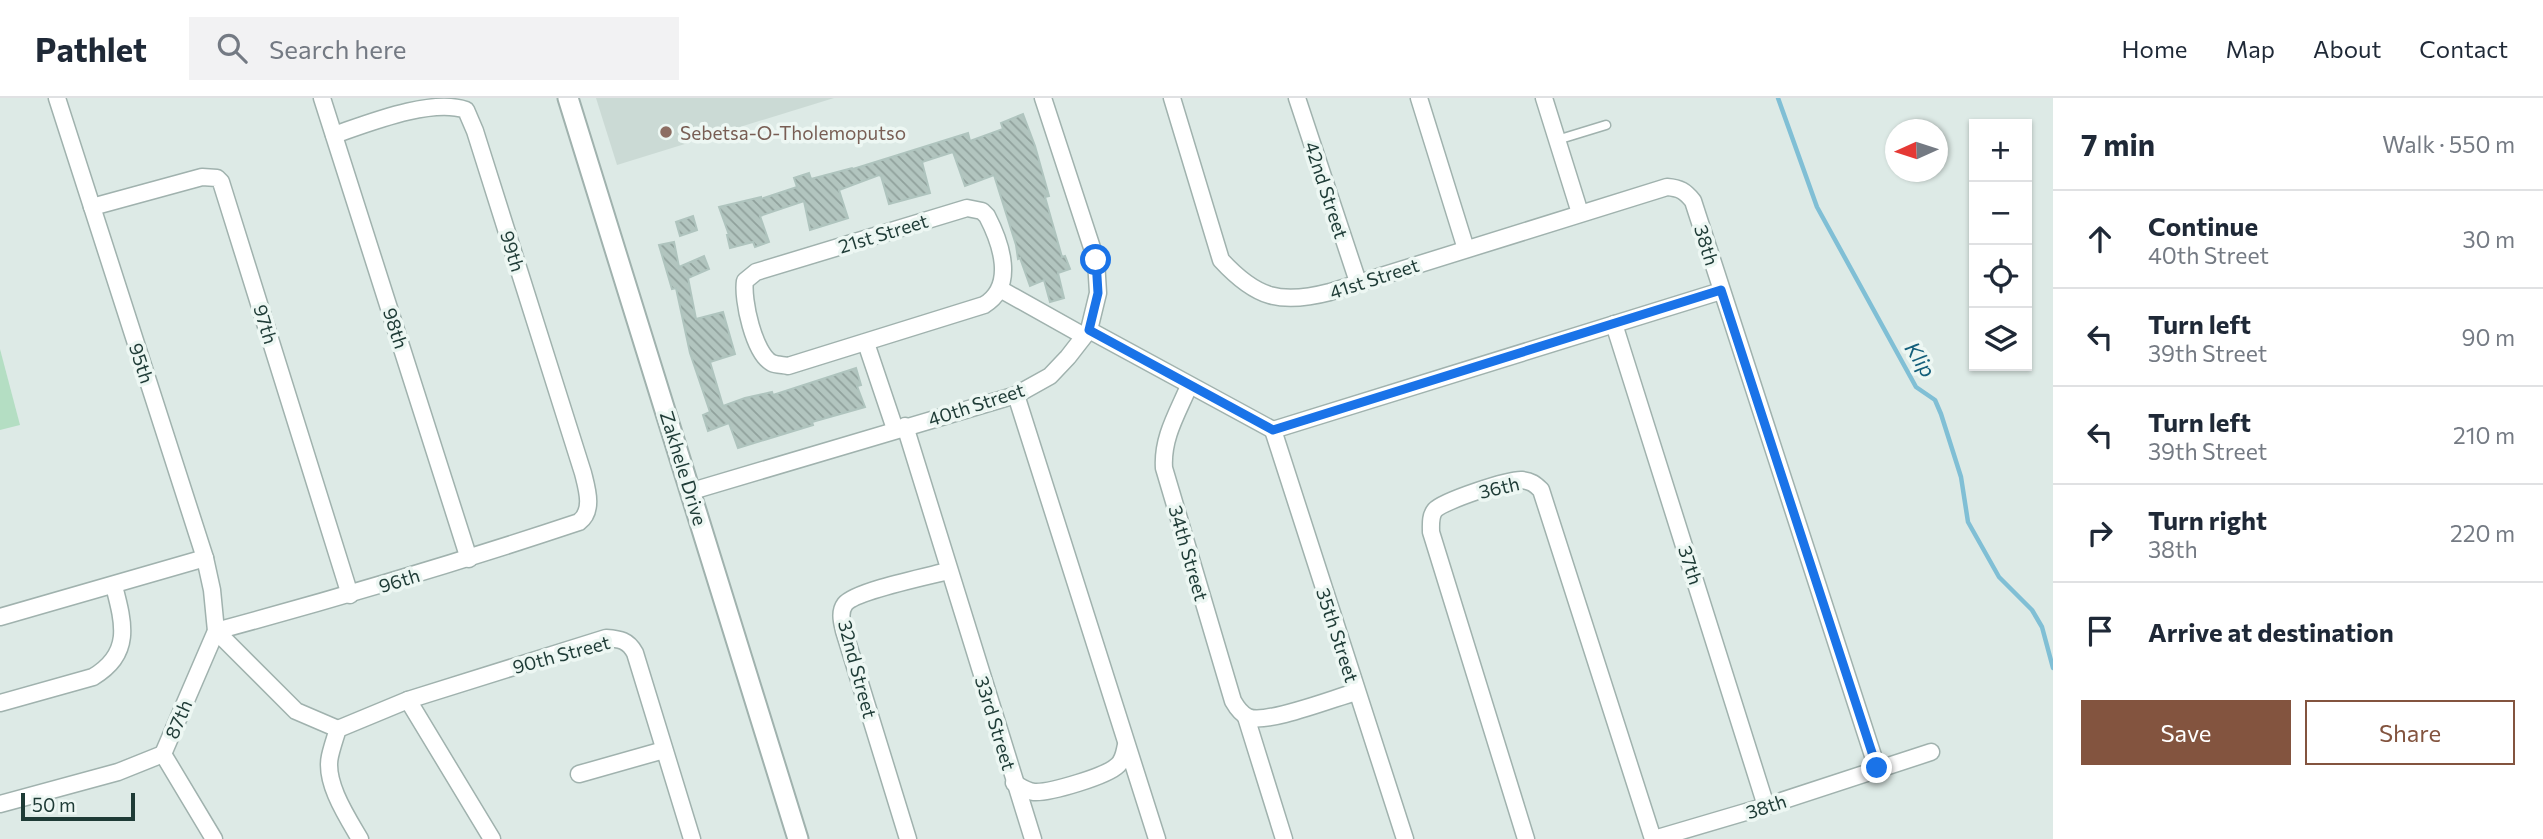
<!DOCTYPE html>
<meta charset="utf-8">
<style>
body{margin:0;font-family:Commissioner,sans-serif;background:#f2f2f3;color:#1f2937}
.controls{position:absolute;right:21px;top:21px;display:grid;overflow:hidden;border-radius:0px;box-shadow:0 2px 5px #0004}
.controls button{width:63px;height:63px;display:grid;place-items:center;padding:0;border:0;border-bottom:2px solid #e0e1e3;background:#fff;color:#1f2937;font:35px sans-serif}
.compass{position:absolute;left:1885px;top:21px;width:63px;height:63px;border-radius:50%;background:#fff;box-shadow:0 2px 5px #0004;rotate:267deg}
.scale{position:absolute;left:21px;bottom:18px;width:114px;box-sizing:border-box;padding-left:7px;border:4px solid #1e3b36;border-top:0;font-size:19px;line-height:24px;white-space:nowrap;color:#1e3b36;-webkit-text-stroke:5px #edf7f3;paint-order:stroke}
.stop{position:absolute;width:21px;height:21px;margin:-16px;border:5px solid #1a73e8;border-radius:50%;background:#fff}
.stop.end{background:#1a73e8;border-color:#fff;box-shadow:0 2px 7px #0008}
.list{margin:0;padding:0;list-style:none}
h2{display:flex;justify-content:space-between;align-items:center;height:91px;margin:0;padding:0 28px;font-size:30px}
h2 small{font-size:23px;font-weight:400;color:#747a83}
.list li{display:grid;grid-template-columns:46px 1fr auto;gap:21px;align-items:center;box-sizing:border-box;height:98px;padding:0 28px;border-top:2px solid #e0e1e3}
.list b{display:block;font-size:26px;white-space:nowrap}
.list p{margin:0;font-size:23px;white-space:nowrap;color:#747a83}
.list em{font-size:23px;font-style:normal;color:#747a83}
.actions{display:flex;gap:14px;padding:21px 28px}
.actions a{flex:1;padding:16px 0;border:2px solid #83543f;border-radius:0px;text-align:center;font-size:24px;color:#83543f}
.actions .main{background:#83543f;color:#fff}
.icon{flex:none;width:38px;height:38px;fill:none;stroke:currentColor;stroke-width:2;stroke-linecap:round;stroke-linejoin:round}
.map{position:relative;flex:none;width:2053px;height:741px;overflow:hidden}
header{display:flex;align-items:center;gap:42px;box-sizing:border-box;height:98px;padding:0 35px;background:#fff;border-bottom:2px solid #e0e1e3}
header strong{font-size:33px}
nav{display:flex;gap:38px;margin-inline-start:auto;font-size:24px}
.search{width:490px;height:63px;background:#f2f2f3;display:flex;align-items:center;gap:18px;box-sizing:border-box;padding:0 24px;border-radius:0px;color:#747a83;font-size:26px}
main{display:flex}
aside{flex:1;background:#fff}
.map>svg:first-child{display:block}
.built{fill:#cbdad5}
.pitch{fill:#b4dec3}
.lines{fill:none;stroke-linecap:round;stroke-linejoin:round}
.stream{stroke:#80bfd5;stroke-width:4.5}
.building{fill:url(#building-back-hatch);stroke:#afc4be;stroke-width:2}
.service-casing{stroke:#a0b2ae;stroke-width:11}
.minor-casing{stroke:#a0b2ae;stroke-width:19}
.tertiary-casing{stroke:#a0b2ae;stroke-width:23}
.service{stroke:#fff;stroke-width:8}
.minor{stroke:#fff;stroke-width:16}
.tertiary{stroke:#fff;stroke-width:19}
.route{stroke:#1a73e8;stroke-width:9}
.education-dot{fill:#8d6e63;stroke:#edf7f3;stroke-width:2.5}
.labels{text-anchor:middle;dominant-baseline:central;stroke-width:7;stroke-linejoin:round;paint-order:stroke}
.education-label{font-size:19px;fill:#785e54;stroke:#edf7f3;text-anchor:start}
.street-label{font-size:19px;fill:#1e3b36;stroke:#edf7f3}
.water-label{font-size:21px;font-style:italic;fill:#145f7b;stroke:#edf7f3}
</style>
<header>
<strong>Pathlet</strong>
<div class="search"><svg class="icon" aria-label="search" viewBox="0 0 24 24"><circle cx="10" cy="10" r="6"/><path d="M15 15l6 6"/></svg>Search here</div>
<nav><a>Home</a><a>Map</a><a>About</a><a>Contact</a></nav>
</header>
<main>
<div class="map">
<svg width="2053" height="741" viewBox="0 0 2053 741">
<defs>
<pattern id="building-back-hatch" width="6" height="6" patternUnits="userSpaceOnUse" patternTransform="scale(1.75)"><rect width="6" height="6" fill="#b2c5bf"/><path d="M-1 5l2 2M0 0l6 6M5-1l2 2" fill="none" stroke="#90a19c"/></pattern>
</defs>
<rect width="100%" height="100%" fill="#ddeae6"/>
<path class="built" d="M596,0h238l-217,67z"/>
<path class="pitch" d="M0,251l20,76 -20,5z"/>
<g class="lines">
<path class="stream" d="M1778,0l39,109 99,180 19,13 6,14 20,63 7,45 31,55 33,33 10,17 11,41"/>
</g>
<g class="building">
<path d="M1023,16l12,32 14,50 -4,1 17,60 3,-1 5,13 -12,4 6,25 -14,4 -6,-22 -14,6 -10,-28 -2,1 -2,-14 -22,-70 -29,11 -12,-34 -31,10 8,31 -41,11 -8,-28 -2,-1 -40,15 9,28 -38,12 -6,-29 -44,15 9,26 -14,5 -2,-5 -23,6 -3,-13h2l-10,-28 42,-10v2l36,-12 -3,-9 15,-5 2,6 41,-11 1,1 115,-36 2,8 33,-12 -2,-6z"/>
<path d="M693,118l4,14 -17,6 -4,-14z"/>
<path d="M674,144l5,25 25,-11 5,13 -21,9 8,41 27,-7 12,42 -25,8 13,44 22,-8 27,-6 1,3 83,-27 5,17 -4,1 8,21 -53,15 1,3 -75,23 -9,-25 -21,8 -5,-16 7,-3 -20,-59 -14,-65 -4,1 -13,-44z"/>
</g>
<g class="lines">
<defs>
<path id="service" d="M1557,42l49,-15"/>
<g id="minor">
<path d="M57,0l148,460 7,32 4,41 -53,123"/>
<path d="M322,0l147,461"/>
<path d="M1172,0l49,162c35,38 59,45 109,32l337,-105c13,1 18,4 26,14l184,567"/>
<path d="M1297,0l61,184"/>
<path d="M1419,0l47,151"/>
<path d="M1544,0l36,115"/>
<path d="M92,109l110,-30 15,1 4,4 129,413"/>
<path d="M967,110l15,3 5,5c14,27 29,70 -3,89l-196,61c-4,-1 -12,-1 -16,-3 -18,-9 -30,-64 -27,-82l11,-9z"/>
<path d="M1000,191l84,47"/>
<path d="M1614,226l152,482"/>
<path d="M1089,232l184,100 448,-139"/>
<path d="M866,245l29,86"/>
<path d="M1189,288c-12,28 -27,52 -25,82l69,233c4,7 8,13 15,16 18,8 86,-19 108,-25"/>
<path d="M1016,297l141,444"/>
<path d="M905,328l128,413"/>
<path d="M1273,332l132,409"/>
<path d="M692,393l324,-96 34,-19 18,-19 21,-27 9,-37 -2,-33 -53,-162"/>
<path d="M0,519l205,-59"/>
<path d="M216,533c122,-33 243,-69 363,-109 15,-11 8,-33 4,-49l-108,-342 -9,-21c-35,-12 -97,13 -132,25"/>
<path d="M216,533l80,80 42,18"/>
<path d="M408,602l84,139"/>
<path d="M0,605l93,-26c39,-23 31,-53 21,-91"/>
<path d="M1246,619l38,122"/>
<path d="M163,656l51,85"/>
<path d="M579,676l85,-24"/>
<path d="M1014,685c7,4 12,8 20,9 16,1 73,-16 84,-27 6,-6 6,-12 8,-20"/>
<path d="M0,706l118,-32 45,-18"/>
<path d="M360,741c-13,-22 -36,-57 -30,-83 2,-9 5,-18 8,-27l70,-29 198,-62c14,1 22,2 29,15l57,186"/>
<path d="M908,741l-64,-208c-2,-9 -5,-19 1,-27 10,-13 84,-28 103,-33"/>
<path d="M1526,741l-95,-307c0,-7 -1,-16 4,-22 8,-9 74,-31 87,-30 9,1 13,4 19,10l112,349"/>
<path d="M1654,741l112,-33 165,-54"/>
</g>
<path id="tertiary" d="M568,0l230,741"/>
</defs>
<use href="#service" class="service-casing"/>
<use href="#minor" class="minor-casing"/>
<use href="#tertiary" class="tertiary-casing"/>
<use href="#service" class="service"/>
<use href="#minor" class="minor"/>
<use href="#tertiary" class="tertiary"/>
</g>
<g class="lines">
<path class="route" d="M1096,162l2,33 -9,37 184,100 448,-140 156,478"/>
</g>
<circle class="education-dot" cx="666" cy="34" r="7"/>
<g class="labels">
<g class="education-label">
<text x="680" y="34">Sebetsa-O-Tholemoputso</text>
</g>
<g class="street-label">
<text transform="translate(1327 92) rotate(72)">42nd Street</text>
<text transform="translate(883 135) rotate(-17)">21st Street</text>
<text transform="translate(1707 147) rotate(73)">38th</text>
<text transform="translate(513 153) rotate(73)">99th</text>
<text transform="translate(1374 180) rotate(-18)">41st Street</text>
<text transform="translate(266 226) rotate(73)">97th</text>
<text transform="translate(396 230) rotate(72)">98th</text>
<text transform="translate(142 265) rotate(72)">95th</text>
<text transform="translate(976 306) rotate(-18)">40th Street</text>
<text transform="translate(684 370) rotate(73)">Zakhele Drive</text>
<text transform="translate(1499 389) rotate(-13)">36th</text>
<text transform="translate(1189 455) rotate(74)">34th Street</text>
<text transform="translate(1691 467) rotate(72)">37th</text>
<text transform="translate(399 482) rotate(-17)">96th</text>
<text transform="translate(1338 537) rotate(72)">35th Street</text>
<text transform="translate(561 556) rotate(-15)">90th Street</text>
<text transform="translate(858 571) rotate(75)">32nd Street</text>
<text transform="translate(178 621) rotate(-67)">87th</text>
<text transform="translate(996 625) rotate(73)">33rd Street</text>
<text transform="translate(1766 708) rotate(-18)">38th</text>
</g>
<g class="water-label">
<text transform="translate(1921 261) rotate(57)">Klip</text>
</g>
</g>
</svg>
<div class="controls">
<button>+</button>
<button>−</button>
<button><svg class="icon" aria-label="locate" viewBox="0 0 24 24"><circle cx="12" cy="12" r="6"/><path d="M12 2v4M12 18v4M2 12h4M18 12h4"/></svg></button>
<button><svg class="icon" aria-label="layers" viewBox="0 0 24 24"><path d="M12 4l9 5-9 5-9-5zM3 14l9 5 9-5"/></svg></button>
</div>
<svg class="compass" viewBox="-18 -18 36 36"><path d="M0-13l5 13h-10z" fill="#e53935"/><path d="M0 13l5-13h-10z" fill="#747a83"/></svg>
<div class="scale">50 m</div>
<div class="stop" style="left:1096px;top:162px"></div>
<div class="stop end" style="left:1877px;top:670px"></div>
</div>
<aside>
<h2>7 min<small>Walk · 550 m</small></h2>
<ul class="list">
<li><svg class="icon" aria-label="ahead" viewBox="0 0 24 24"><path d="M12 20V5M6 11l6-6 6 6"/></svg><div><b>Continue</b><p>40th Street</p></div><em>30 m</em></li>
<li><svg class="icon" aria-label="left" viewBox="0 0 24 24"><path d="M17 20v-9H6M10 6l-5 5 5 5"/></svg><div><b>Turn left</b><p>39th Street</p></div><em>90 m</em></li>
<li><svg class="icon" aria-label="left" viewBox="0 0 24 24"><path d="M17 20v-9H6M10 6l-5 5 5 5"/></svg><div><b>Turn left</b><p>39th Street</p></div><em>210 m</em></li>
<li><svg class="icon" aria-label="right" viewBox="0 0 24 24"><path d="M7 20v-9h11M14 6l5 5-5 5"/></svg><div><b>Turn right</b><p>38th</p></div><em>220 m</em></li>
<li><svg class="icon" aria-label="arrive" viewBox="0 0 24 24"><path d="M6 21V4h12l-3 4 3 4H6"/></svg><div><b>Arrive at destination</b></div></li>
</ul>
<div class="actions"><a class="main">Save</a><a>Share</a></div>
</aside>
</main>
